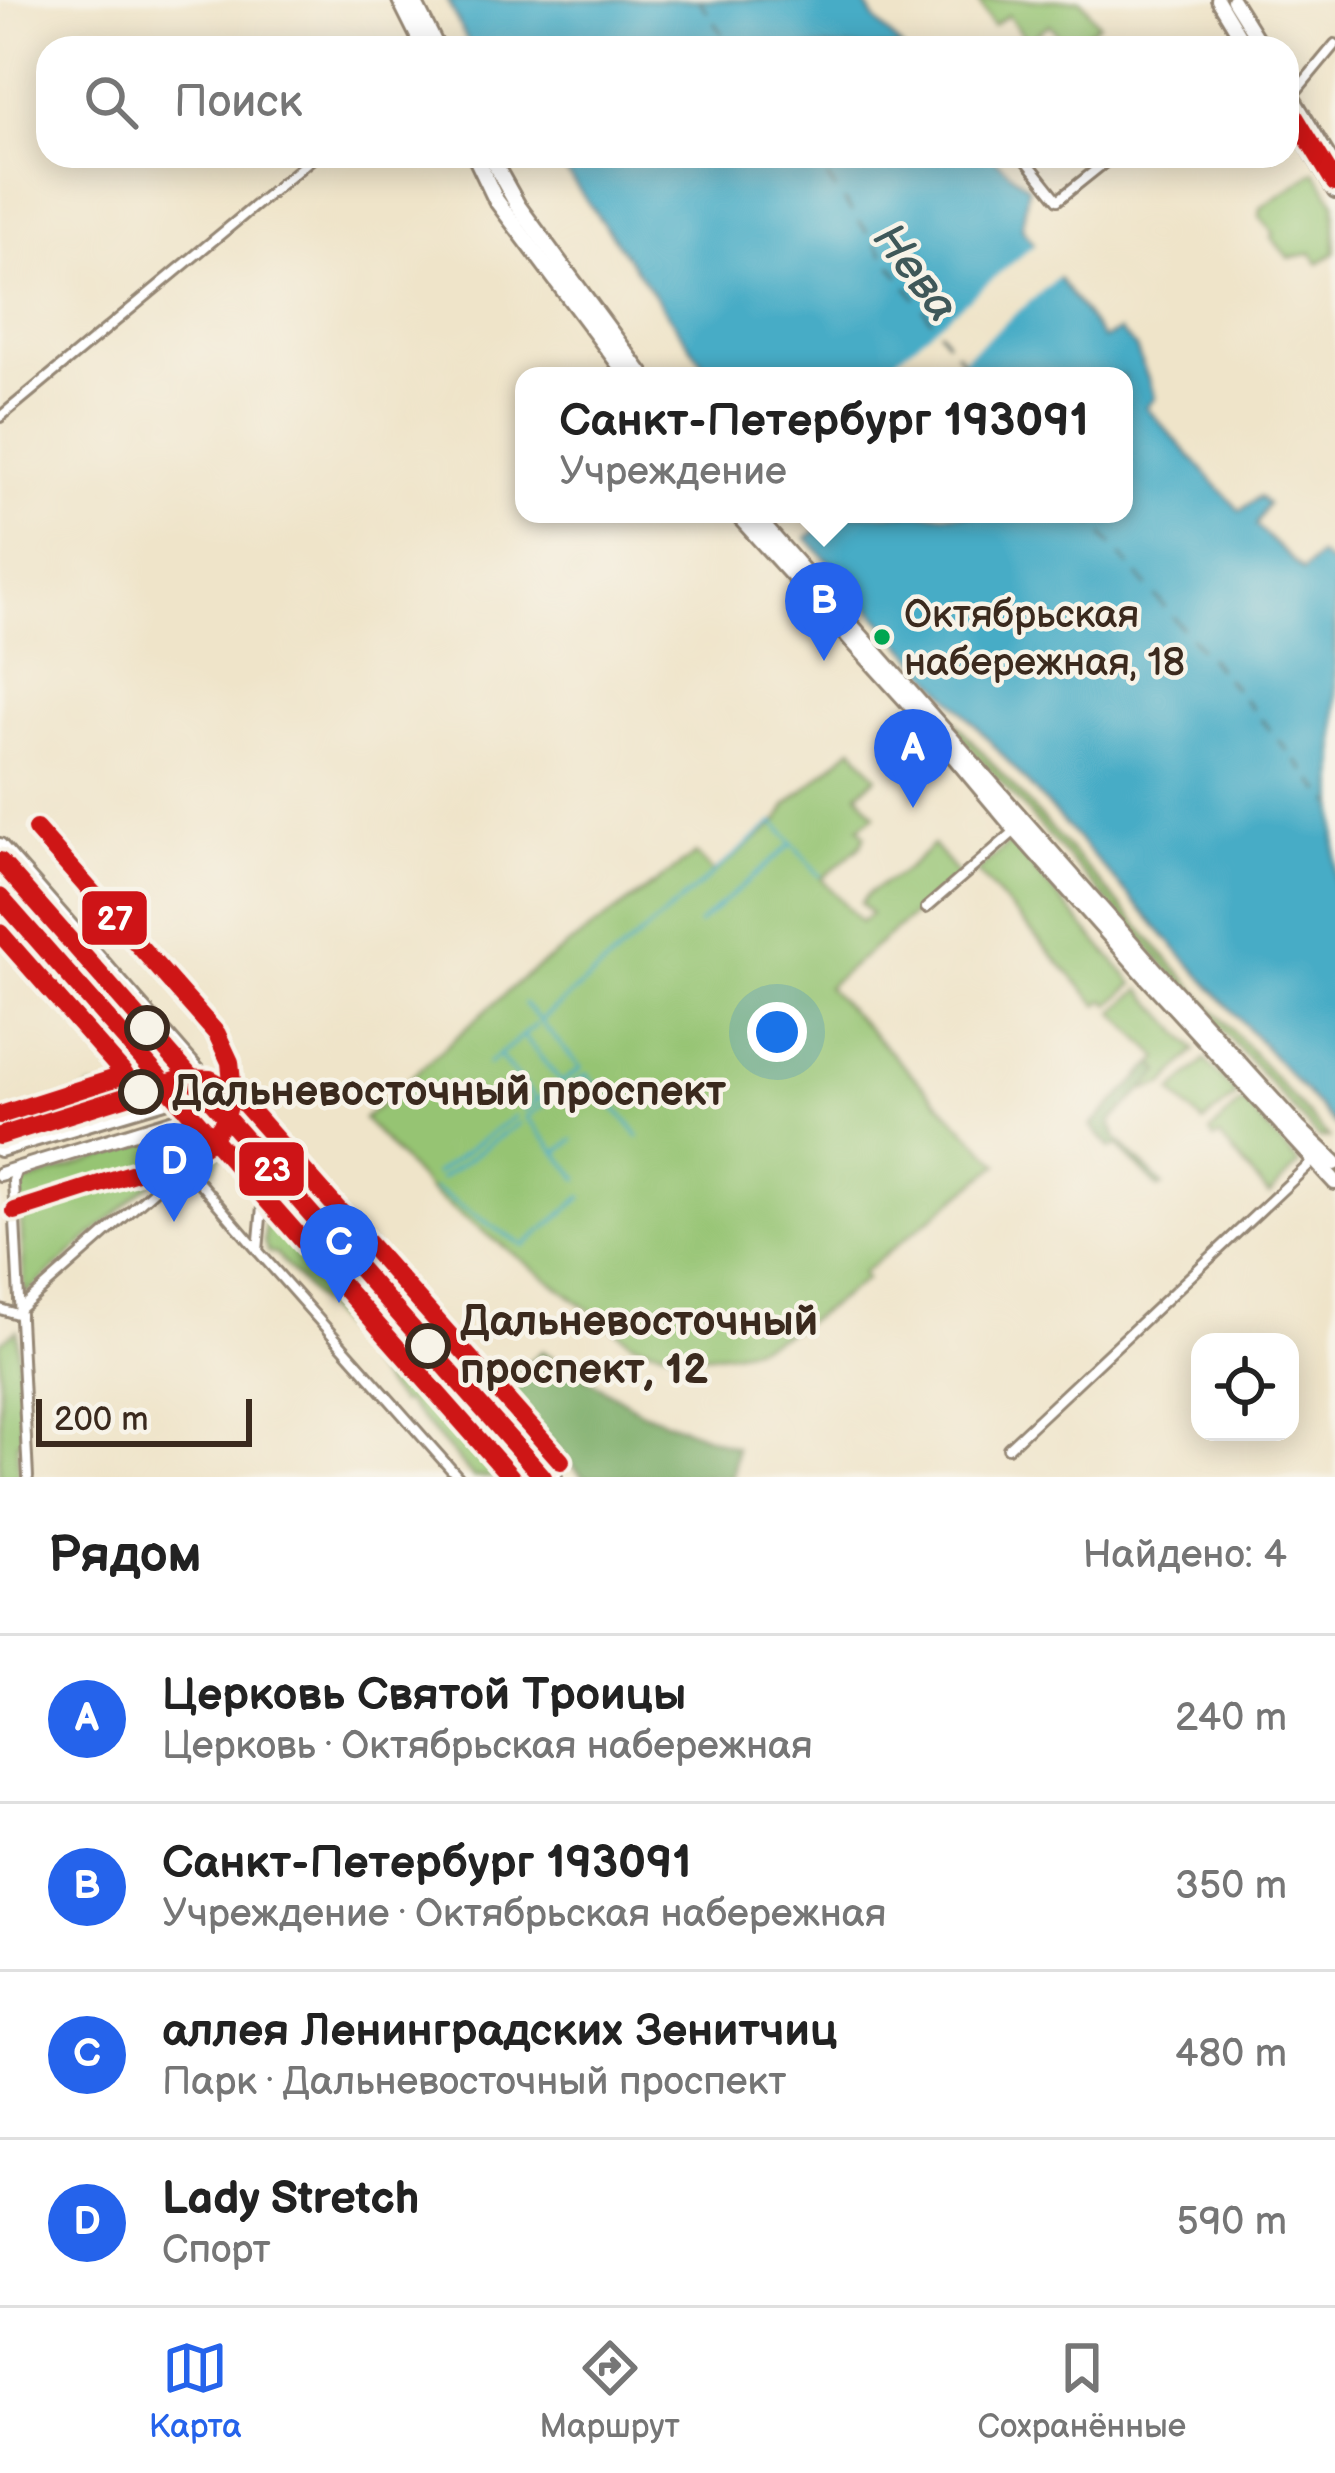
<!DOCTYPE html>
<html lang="ru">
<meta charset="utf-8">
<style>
body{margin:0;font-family:"Balsamiq Sans",sans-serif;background:#f2f2f2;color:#222}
.controls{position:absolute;right:36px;bottom:36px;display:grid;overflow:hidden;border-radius:24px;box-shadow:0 6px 30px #0003}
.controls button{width:108px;height:108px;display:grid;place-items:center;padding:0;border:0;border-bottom:3px solid #e0e0e0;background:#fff;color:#222;font:60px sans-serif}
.scale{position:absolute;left:36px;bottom:30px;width:216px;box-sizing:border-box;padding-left:12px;border:6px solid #3b2a1e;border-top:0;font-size:33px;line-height:42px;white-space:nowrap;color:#3b2a1e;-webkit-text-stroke:9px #f7f3e8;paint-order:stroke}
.you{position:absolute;left:777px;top:1032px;width:42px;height:42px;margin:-30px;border:9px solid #fff;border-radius:50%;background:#1a73e8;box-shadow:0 0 0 18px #1a73e833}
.badge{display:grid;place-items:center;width:78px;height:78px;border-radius:50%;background:#2563eb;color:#fff;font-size:39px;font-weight:700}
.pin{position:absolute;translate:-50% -99px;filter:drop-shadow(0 3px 6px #0008)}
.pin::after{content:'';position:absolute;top:63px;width:42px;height:36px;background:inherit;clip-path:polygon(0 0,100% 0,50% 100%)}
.popup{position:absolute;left:515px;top:367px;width:618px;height:156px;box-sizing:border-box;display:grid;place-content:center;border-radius:24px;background:#fff;filter:drop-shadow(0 3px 9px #0005);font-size:39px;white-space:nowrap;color:#767676}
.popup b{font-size:45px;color:#222}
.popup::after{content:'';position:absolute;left:50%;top:100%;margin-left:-24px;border:24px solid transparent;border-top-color:#fff}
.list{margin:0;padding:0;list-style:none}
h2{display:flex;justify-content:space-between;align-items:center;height:156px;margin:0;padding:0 48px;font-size:51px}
h2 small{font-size:39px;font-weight:400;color:#767676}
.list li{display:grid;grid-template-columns:78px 1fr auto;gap:36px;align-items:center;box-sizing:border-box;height:168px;padding:0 48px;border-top:3px solid #e0e0e0}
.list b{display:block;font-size:45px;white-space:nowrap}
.list p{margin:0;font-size:39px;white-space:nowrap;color:#767676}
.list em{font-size:39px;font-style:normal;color:#767676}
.icon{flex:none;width:66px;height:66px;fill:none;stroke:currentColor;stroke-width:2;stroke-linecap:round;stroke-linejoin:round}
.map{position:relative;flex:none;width:1335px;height:1477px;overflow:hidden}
.search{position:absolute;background:#fff;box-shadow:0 6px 30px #0003;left:36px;right:36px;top:36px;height:132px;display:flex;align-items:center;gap:30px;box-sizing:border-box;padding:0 42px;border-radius:36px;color:#767676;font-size:45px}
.sheet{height:828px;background:#fff}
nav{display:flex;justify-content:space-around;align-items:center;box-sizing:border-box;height:168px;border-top:3px solid #e0e0e0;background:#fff;font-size:33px;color:#767676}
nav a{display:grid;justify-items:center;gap:6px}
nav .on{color:#2563eb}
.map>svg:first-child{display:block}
.green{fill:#96c473;stroke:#687748;stroke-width:3}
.forest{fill:#78aa65;stroke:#5a6a42;stroke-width:3}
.water{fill:#47acc6;stroke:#416b72;stroke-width:3}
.pier{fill:#efe4c9}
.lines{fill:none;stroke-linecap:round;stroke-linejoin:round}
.stream{stroke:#47acc6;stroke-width:3}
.ferry{stroke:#3f5859;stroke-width:3;stroke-dasharray:15 12;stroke-linecap:butt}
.street-casing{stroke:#958774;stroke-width:14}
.secondary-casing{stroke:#958774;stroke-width:18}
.primary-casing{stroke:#958774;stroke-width:20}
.street{stroke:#fff;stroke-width:8}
.secondary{stroke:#fff;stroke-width:12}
.primary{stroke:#fff;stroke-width:14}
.tram-1-casing{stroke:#f7f3e8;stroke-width:27}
.tram-2-casing{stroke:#f7f3e8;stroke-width:27}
.tram-3-casing{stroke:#f7f3e8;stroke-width:27}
.tram-4-casing{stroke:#f7f3e8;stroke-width:27}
.tram-5-casing{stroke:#f7f3e8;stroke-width:27}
.tram-6-casing{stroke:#f7f3e8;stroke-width:27}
.tram-1{stroke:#ce1417;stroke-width:18}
.tram-2{stroke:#ce1417;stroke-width:18}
.tram-3{stroke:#ce1417;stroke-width:18}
.tram-4{stroke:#ce1417;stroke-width:18}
.tram-5{stroke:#ce1417;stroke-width:18}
.tram-6{stroke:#ce1417;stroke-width:18}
.bus-dot{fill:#00a651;stroke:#f7f3e8;stroke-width:4.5}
.stop-dot{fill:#f7f3e8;stroke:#3b2a1e;stroke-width:6}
.labels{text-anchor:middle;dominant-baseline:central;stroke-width:9;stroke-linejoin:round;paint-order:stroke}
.bus-label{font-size:39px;fill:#3b2a1e;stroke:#f7f3e8;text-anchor:start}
.stop-label{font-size:42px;font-weight:bold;fill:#3b2a1e;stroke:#f7f3e8;text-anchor:start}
.water-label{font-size:45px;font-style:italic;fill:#3f5859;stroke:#f7f3e8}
.line-badge{stroke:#f7f3e8;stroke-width:4.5}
.badge-label{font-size:33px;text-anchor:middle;font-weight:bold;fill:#fff}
</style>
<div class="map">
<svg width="1335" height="1477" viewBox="0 0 1335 1477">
<rect width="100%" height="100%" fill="#f7f3e8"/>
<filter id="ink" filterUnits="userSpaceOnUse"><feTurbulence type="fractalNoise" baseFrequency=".00833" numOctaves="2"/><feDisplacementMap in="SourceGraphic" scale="24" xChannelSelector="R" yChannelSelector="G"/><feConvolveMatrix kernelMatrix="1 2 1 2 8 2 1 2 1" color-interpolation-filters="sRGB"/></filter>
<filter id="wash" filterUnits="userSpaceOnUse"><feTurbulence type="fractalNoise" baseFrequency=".004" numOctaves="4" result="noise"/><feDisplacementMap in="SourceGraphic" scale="48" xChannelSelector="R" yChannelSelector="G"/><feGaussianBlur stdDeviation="2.7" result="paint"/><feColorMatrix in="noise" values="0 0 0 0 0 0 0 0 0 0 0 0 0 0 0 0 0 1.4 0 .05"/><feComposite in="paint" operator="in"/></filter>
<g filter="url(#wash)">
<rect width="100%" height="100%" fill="#efe4c9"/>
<g class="green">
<path d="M978,0h103l18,24 -19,14 4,10h-16l-18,-24 -23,17 -19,-26 -15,11z"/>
<path d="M1315,171l20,32v50l-17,10 -6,-10 -23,5 -18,-21 3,-3 -14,-17 1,-9z"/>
<path d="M956,723l373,415h-10l-363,-406z"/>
<path d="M853,747l24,30 -19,16 17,22 -16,12 6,8 -4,10 -39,34 39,43 10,-8 -10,-11c8,-15 25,-19 40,-30 12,-8 22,-19 32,-28l26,31 -132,111 172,177 -137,109 4,6c-81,61 -130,95 -234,63l-199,-148 -69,-75 159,-141 173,-124 18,19 65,-53 7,-14z"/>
<path d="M1010,842l124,142 -24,21 -5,-5 -7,5 -121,-133z"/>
<path d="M1141,989l55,61 -31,34 -24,8 -30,30 6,17 46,46 -4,3 -42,-43 -6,4 -20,-23 68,-68 -45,-46z"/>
<path d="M1205,1060l32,35 -34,28 -31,-31z"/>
<path d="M92,1088l23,14 -114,33 -1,-15 81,-25z"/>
<path d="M1244,1103l55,61 -30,31 -50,-59 -5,4 -4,-7 29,-29z"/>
<path d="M191,1127l32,26 -12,19 -12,6 -11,-11 -12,-1 -14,7 -137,122 -6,-110z"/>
<path d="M267,1199l245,278h-39l-67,-75 -6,1 -33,-38 2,-6 -93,-105 -8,-2 -4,-10z"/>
<path d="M17,1330l5,111 -5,1 2,35h-19v-135z"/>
</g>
<g class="forest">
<path d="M1154,1063l7,9 -50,50 6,17 46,46 -4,3 -42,-43 -6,4 -20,-23z"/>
<path d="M542,1351l100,61 94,36 -3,29h-150l-84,-92z"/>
</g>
<g class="water">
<path d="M447,0h416l12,20 27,28h-431z"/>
<path d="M555,156h436l37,31 -6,41 81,111 16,-8 17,17 19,49 -9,10 94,104 19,-14 8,7 -11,22 47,45 16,-16 16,12v558l-528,-587 20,-15 -7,-9h304v-138h-412z"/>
</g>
<path class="pier" d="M1039,241l24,32 -120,103h-67z"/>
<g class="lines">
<g class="stream">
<path d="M698,924l94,-80"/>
<path d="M524,1003l57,65 -57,42"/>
<path d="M540,1021l234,-199 46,54"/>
<path d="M524,1037l36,44"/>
<path d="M500,1057l36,43"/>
<path d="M488,1064l48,-39"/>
<path d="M558,1152l15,-12"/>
<path d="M435,1174l80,-58"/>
<path d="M440,1179l79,-56"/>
<path d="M579,1179l-53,-62 61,-43 52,62"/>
<path d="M434,1189l90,57 58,-49"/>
</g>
<g class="ferry">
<path d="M699,0l34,48"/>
<path d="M811,156l162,220"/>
<path d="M1085,514l250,292"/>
</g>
</g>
</g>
<g filter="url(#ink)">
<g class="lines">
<defs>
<g id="street">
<path d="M1287,102l48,-58"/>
<path d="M1023,156l35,44 55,-44"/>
<path d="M0,417l315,-261"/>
<path d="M926,908l89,-77"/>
<path d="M0,916l10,7 28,3"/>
<path d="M17,1169l-4,12 15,296"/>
<path d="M264,1184l-6,67 200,226"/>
<path d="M21,1308l155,-137 11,1 10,8 61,71"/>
<path d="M0,1309l20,6"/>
<path d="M1008,1448l305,-287"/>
</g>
<g id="secondary">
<path d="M1218,0l29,48"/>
<path d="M1233,0l30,48"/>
<path d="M1287,88l48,79"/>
<path d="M1287,112l48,80"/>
<path d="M0,845l555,632"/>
<path d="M0,880l524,597"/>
<path d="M0,1150l185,-55 31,-2"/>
<path d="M0,1174l200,-62 16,-19"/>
</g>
<g id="primary">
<path d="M400,0l24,48"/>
<path d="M413,0l24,48"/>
<path d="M475,156l21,44 132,176"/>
<path d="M490,156l28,50 125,170"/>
<path d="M737,514l180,198 99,118 131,147 188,205"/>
<path d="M753,514l402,456 143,158 37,35"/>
</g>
</defs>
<use href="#street" class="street-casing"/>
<use href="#secondary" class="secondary-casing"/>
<use href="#primary" class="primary-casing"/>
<use href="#street" class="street"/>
<use href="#secondary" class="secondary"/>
<use href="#primary" class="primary"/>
<defs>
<path id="tram-1" d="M0,861l543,616"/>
<path id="tram-2" d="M0,897l511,580"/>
<path id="tram-3" d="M0,1136l185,-58 25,1 24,13 327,369"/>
<path id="tram-4" d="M0,933l125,142 -125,40"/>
<path id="tram-5" d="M15,1211l172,-55 22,-14 16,-22 8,-28 -3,-30 -13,-28 -181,-205"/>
<path id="tram-6" d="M1287,104l48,79"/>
</defs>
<use href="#tram-1" class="tram-1-casing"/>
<use href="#tram-2" class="tram-2-casing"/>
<use href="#tram-3" class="tram-3-casing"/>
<use href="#tram-4" class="tram-4-casing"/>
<use href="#tram-5" class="tram-5-casing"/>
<use href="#tram-6" class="tram-6-casing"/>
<use href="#tram-1" class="tram-1"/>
<use href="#tram-2" class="tram-2"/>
<use href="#tram-3" class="tram-3"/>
<use href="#tram-4" class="tram-4"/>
<use href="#tram-5" class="tram-5"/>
<use href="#tram-6" class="tram-6"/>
</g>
</g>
<circle class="bus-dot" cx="882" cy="637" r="10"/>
<g class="stop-dot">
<circle cx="147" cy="1028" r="20"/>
<circle cx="141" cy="1092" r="20"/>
<circle cx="428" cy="1346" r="20"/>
</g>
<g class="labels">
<g class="bus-label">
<text x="904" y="615">Октябрьская<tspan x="904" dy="48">набережная, 18</tspan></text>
</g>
<g class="stop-label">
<text x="172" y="1092">Дальневосточный проспект</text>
<text x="460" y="1322">Дальневосточный<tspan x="460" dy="48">проспект, 12</tspan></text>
</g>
<g class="water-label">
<text transform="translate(915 273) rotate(53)">Нева</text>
</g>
</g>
<g class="line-badge">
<rect x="80" y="889" width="69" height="58" rx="12" fill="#ce1417"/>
<rect x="237" y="1140" width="69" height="58" rx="12" fill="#ce1417"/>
</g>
<g class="badge-label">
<text x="115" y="930">27</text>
<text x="272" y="1181">23</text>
</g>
</svg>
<div class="controls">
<button><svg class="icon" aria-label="locate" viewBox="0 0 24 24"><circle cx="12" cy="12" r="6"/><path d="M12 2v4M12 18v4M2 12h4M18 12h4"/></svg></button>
</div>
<div class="scale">200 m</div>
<div class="you"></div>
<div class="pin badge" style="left:913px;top:808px">A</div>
<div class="pin badge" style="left:824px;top:661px">B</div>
<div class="popup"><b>Санкт-Петербург 193091</b>Учреждение</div>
<div class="pin badge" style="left:339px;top:1303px">C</div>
<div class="pin badge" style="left:174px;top:1222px">D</div>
<div class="search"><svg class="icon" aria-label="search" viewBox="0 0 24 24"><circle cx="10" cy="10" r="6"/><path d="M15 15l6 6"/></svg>Поиск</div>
</div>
<section class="sheet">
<h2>Рядом<small>Найдено: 4</small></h2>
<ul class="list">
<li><span class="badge">A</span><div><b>Церковь Святой Троицы</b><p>Церковь · Октябрьская набережная</p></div><em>240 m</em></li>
<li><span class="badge">B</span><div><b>Санкт-Петербург 193091</b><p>Учреждение · Октябрьская набережная</p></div><em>350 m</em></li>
<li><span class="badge">C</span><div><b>аллея Ленинградских Зенитчиц</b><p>Парк · Дальневосточный проспект</p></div><em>480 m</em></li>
<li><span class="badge">D</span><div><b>Lady Stretch</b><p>Спорт</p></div><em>590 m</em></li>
</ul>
</section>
<nav>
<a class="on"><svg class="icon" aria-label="map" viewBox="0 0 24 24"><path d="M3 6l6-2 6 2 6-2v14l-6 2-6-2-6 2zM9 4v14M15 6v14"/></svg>Карта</a>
<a><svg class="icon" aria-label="directions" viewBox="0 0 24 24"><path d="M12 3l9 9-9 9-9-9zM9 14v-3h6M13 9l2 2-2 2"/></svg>Маршрут</a>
<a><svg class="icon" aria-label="saved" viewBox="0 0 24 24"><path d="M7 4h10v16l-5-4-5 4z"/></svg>Сохранённые</a>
</nav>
